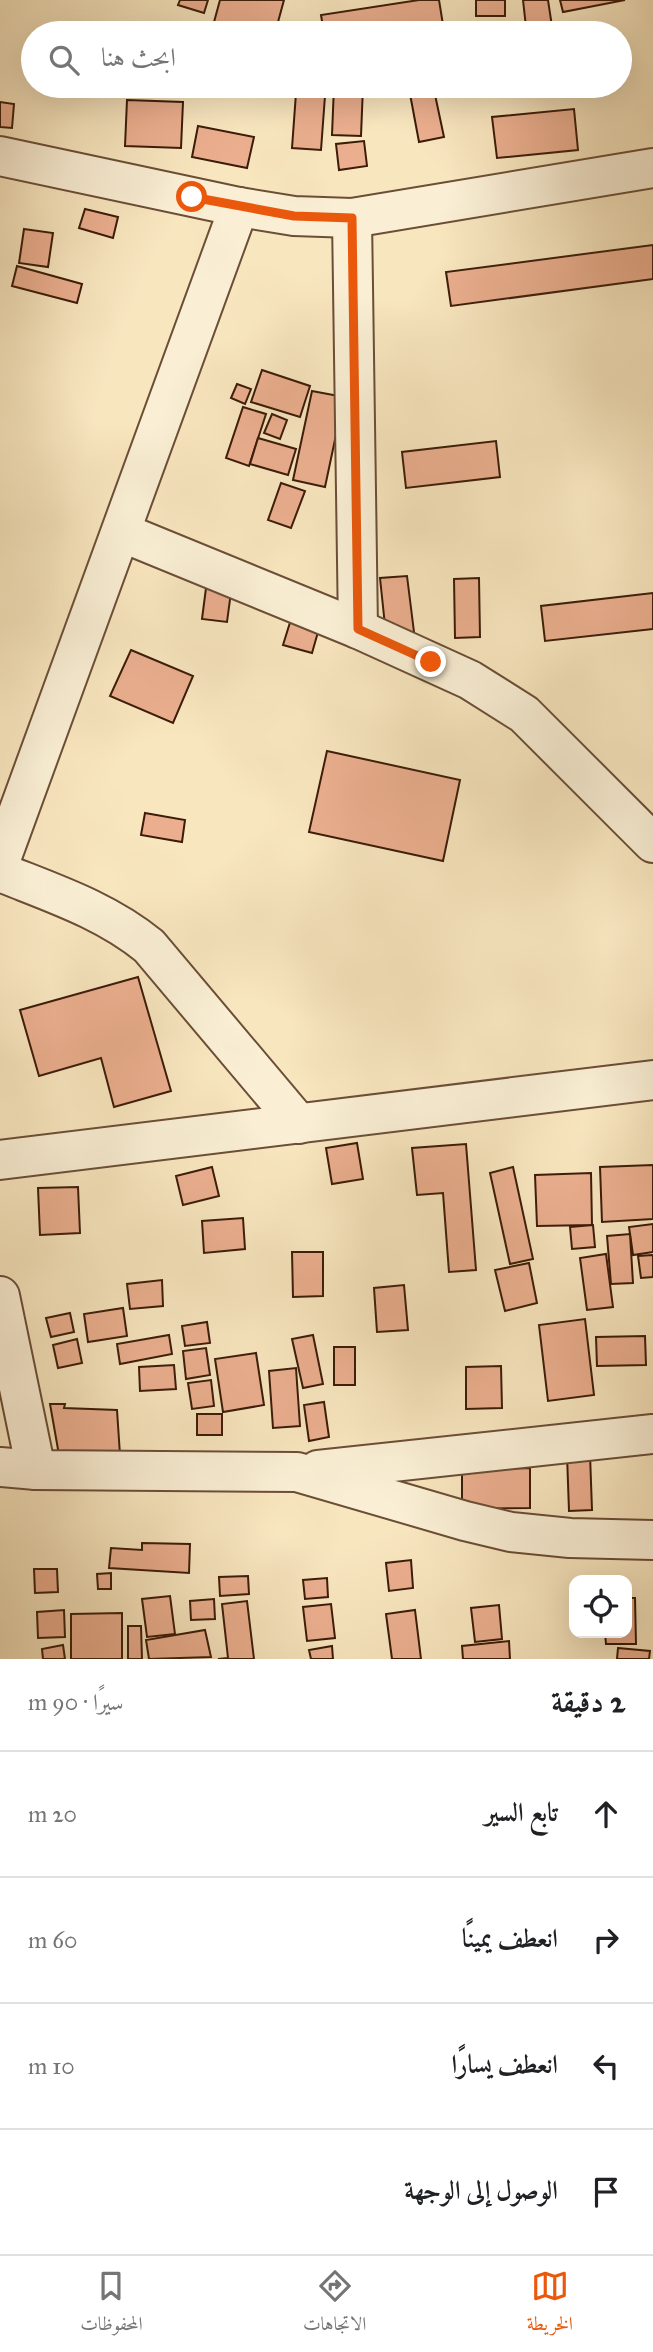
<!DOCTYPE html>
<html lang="ar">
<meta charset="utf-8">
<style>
body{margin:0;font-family:"IM FELL Great Primer",Amiri,serif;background:#f2f2f2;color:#202124;direction:rtl}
.controls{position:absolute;right:21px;bottom:21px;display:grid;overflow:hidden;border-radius:14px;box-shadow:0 7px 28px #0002}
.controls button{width:63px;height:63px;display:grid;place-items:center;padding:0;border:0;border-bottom:2px solid #e0e0e0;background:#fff;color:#202124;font:35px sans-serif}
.stop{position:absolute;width:21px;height:21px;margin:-16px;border:5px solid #ea580c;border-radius:50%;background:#fff}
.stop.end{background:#ea580c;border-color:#fff;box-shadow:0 2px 7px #0008}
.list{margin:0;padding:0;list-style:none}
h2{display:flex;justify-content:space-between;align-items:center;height:91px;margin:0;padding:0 28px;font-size:30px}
h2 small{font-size:23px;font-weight:400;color:#757577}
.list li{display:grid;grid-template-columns:46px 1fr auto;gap:21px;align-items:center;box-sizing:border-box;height:126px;padding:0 28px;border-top:2px solid #e0e0e0}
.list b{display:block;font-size:26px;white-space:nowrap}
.list em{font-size:23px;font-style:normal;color:#757577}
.icon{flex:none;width:38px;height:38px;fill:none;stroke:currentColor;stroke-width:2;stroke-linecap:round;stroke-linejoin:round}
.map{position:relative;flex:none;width:653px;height:1659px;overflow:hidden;direction:ltr}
.search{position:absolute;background:#fff;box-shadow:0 7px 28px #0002;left:21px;right:21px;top:21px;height:77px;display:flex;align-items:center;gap:18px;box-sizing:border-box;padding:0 24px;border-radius:38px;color:#757577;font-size:26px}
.sheet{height:595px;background:#fff}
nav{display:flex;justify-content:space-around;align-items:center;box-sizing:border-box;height:98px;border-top:2px solid #e0e0e0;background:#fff;font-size:19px;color:#757577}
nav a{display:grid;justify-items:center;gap:4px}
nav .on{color:#ea580c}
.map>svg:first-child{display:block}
.building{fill:#ebaf8f;stroke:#3c1c09;stroke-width:2}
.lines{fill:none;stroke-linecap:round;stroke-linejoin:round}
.minor-casing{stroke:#6b4e36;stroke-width:42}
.minor{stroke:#faefd5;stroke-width:38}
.route{stroke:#ea580c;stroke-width:9}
</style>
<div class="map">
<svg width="653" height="1659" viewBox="0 0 653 1659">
<rect width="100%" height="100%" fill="#f8e6bf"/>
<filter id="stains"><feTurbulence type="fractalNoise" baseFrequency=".00286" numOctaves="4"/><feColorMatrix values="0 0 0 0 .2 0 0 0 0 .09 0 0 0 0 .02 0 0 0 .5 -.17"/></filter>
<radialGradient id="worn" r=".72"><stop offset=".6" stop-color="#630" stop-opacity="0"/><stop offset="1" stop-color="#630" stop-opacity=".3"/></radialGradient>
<g class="building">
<path d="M180,0h28l-4,13 -26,-8z"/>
<path d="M220,0h64l-9,33h-20l-41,-11z"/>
<path d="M419,0h20l5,31 -14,2h-106l-3,-18z"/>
<rect x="476" y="0" width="29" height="16"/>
<path d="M523,0h25l5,33h-66l39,-6z"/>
<path d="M560,0h65l-62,12z"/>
<path d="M468,29v4h-29z"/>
<path d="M334,86h29l-2,50 -29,-1z"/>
<path d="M380,86h24v6l-23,1z"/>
<path d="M411,86h32l-31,4z"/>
<path d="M493,86h49v4l-48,5z"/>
<path d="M434,90l10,47 -25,5 -9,-48z"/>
<path d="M296,93l29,3 -4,54 -29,-2z"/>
<path d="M127,100l56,2 -2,46 -56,-2z"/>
<path d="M0,102l14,2 -2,24 -12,-1z"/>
<path d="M574,109l4,41 -81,8 -5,-41z"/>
<path d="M198,126l56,11 -7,31 -55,-11z"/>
<path d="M364,141l3,25 -28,4 -3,-26z"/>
<path d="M85,209l33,8 -5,21 -34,-10z"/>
<path d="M24,229l29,4 -5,34 -29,-4z"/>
<path d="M653,245v34l-202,27 -5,-34z"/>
<path d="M17,266l65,18 -5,19 -65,-17z"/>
<path d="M262,370l48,16 -10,31 -49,-15z"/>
<path d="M237,384l14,5 -6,15 -14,-6z"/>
<path d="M312,391l32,6 -19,90 -32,-7z"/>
<path d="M243,407l23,7 -17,52 -23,-8z"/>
<path d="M272,414l15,6 -7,19 -16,-6z"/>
<path d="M258,438l38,11 -8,26 -38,-11z"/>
<path d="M496,441l4,36 -94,11 -4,-36z"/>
<path d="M281,483l24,8 -14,37 -23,-8z"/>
<path d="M407,576l7,56 -28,3 -6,-57z"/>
<path d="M479,578l1,59 -25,1 -1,-59z"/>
<path d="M206,588l25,4 -4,30 -25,-3z"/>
<path d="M653,593v36l-108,12 -4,-35z"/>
<path d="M292,616l28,9 -8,28 -29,-8z"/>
<path d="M131,650l62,26 -20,47 -63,-27z"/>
<path d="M327,751l133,29 -17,81 -134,-29z"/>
<path d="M145,813l40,7 -3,22 -41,-7z"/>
<path d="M138,977l33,114 -57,16 -13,-49 -62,18 -19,-66z"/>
<path d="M357,1143l6,36 -31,5 -6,-36z"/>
<path d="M466,1144l10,126 -27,2 -6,-79 -26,2 -5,-47z"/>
<path d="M653,1165v54l-51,3 -2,-55z"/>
<path d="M212,1167l7,29 -36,9 -7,-29z"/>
<path d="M513,1167l20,92 -23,5 -20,-91z"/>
<path d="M591,1173l1,52 -55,1 -2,-51z"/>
<path d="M78,1187l2,46 -40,2 -2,-47z"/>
<path d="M243,1218l2,31 -41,4 -2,-32z"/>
<path d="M653,1224v28l-20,3 -4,-28z"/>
<path d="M593,1225l2,22 -23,2 -2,-22z"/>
<path d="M630,1234l3,49 -22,1 -4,-48z"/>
<path d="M292,1252h31v44l-30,1z"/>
<path d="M606,1254l7,53 -26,3 -7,-52z"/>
<path d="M653,1255v22l-12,1 -3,-22z"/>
<path d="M529,1263l8,40 -32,8 -10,-41z"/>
<path d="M162,1280l1,26 -33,3 -3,-25z"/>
<path d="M404,1285l4,45 -31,2 -3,-44z"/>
<path d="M123,1308l4,28 -39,6 -4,-28z"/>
<path d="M70,1313l4,19 -23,5 -5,-19z"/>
<path d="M585,1319l9,76 -46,6 -9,-76z"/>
<path d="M207,1322l3,21 -25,3 -3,-20z"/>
<path d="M169,1335l3,19 -52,10 -3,-20z"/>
<path d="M313,1335l10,49 -20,4 -11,-49z"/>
<path d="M645,1336l1,29 -49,1 -1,-29z"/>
<path d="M77,1339l5,24 -24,5 -5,-23z"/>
<rect x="334" y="1347" width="21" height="38"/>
<path d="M206,1348l4,27 -24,4 -3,-28z"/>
<path d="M256,1353l8,52 -41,7 -8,-53z"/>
<path d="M174,1365l2,24 -36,2 -1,-24z"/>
<path d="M501,1366l1,42 -36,1v-42z"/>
<path d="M296,1368l4,58 -27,2 -4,-57z"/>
<path d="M211,1380l3,26 -22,3 -4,-26z"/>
<path d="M324,1402l5,35 -20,4 -5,-36z"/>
<path d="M50,1404h15l-1,4 53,2 3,45h-61z"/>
<rect x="197" y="1414" width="25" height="21"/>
<path d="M590,1454l2,56 -23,1 -2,-56z"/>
<path d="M530,1468v40l-68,1v-40z"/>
<path d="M142,1543l48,1 -1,29 -80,-5 2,-20 31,2z"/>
<path d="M411,1560l2,28 -24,3 -3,-28z"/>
<path d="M34,1569h23l1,23 -23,1z"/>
<path d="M111,1573v16h-13l-1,-15z"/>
<path d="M248,1576l1,18 -29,2 -1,-19z"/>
<path d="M327,1578l1,19 -23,2 -2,-19z"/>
<path d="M170,1596l5,38 -28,3 -5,-38z"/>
<path d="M627,1598h8l1,46h-30l-1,-11h22z"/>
<path d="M214,1599l1,20 -24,1 -1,-19z"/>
<path d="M247,1601l7,58h-36l10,-1 -6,-54z"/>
<path d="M331,1604l4,34 -28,3 -4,-34z"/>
<path d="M499,1605l3,34 -27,3 -4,-34z"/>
<path d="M64,1610l1,27 -27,1 -1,-26z"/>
<path d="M415,1610l6,49h-29l-6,-45z"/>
<path d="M122,1613v46h-51v-45z"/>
<path d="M128,1626h13l1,33h-14z"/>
<path d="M205,1630l6,27 -62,2 -3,-19z"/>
<path d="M509,1641l1,18h-47l-1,-13z"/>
<path d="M63,1645l2,14h-22l-1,-10z"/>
<path d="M332,1646l1,13h-22l-2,-9z"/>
<path d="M618,1648l32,3 -1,8h-32z"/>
</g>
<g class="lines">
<defs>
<g id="minor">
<path d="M0,156l239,51 55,9 58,2 301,-50"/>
<path d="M352,218l6,411"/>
<path d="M121,532l237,97 112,51 54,34 129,129"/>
<path d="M0,862l239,-655"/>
<path d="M0,872c52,21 105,38 149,74l150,178"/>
<path d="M0,1160l653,-80"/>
<path d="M0,1296l36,174"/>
<path d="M0,1467l36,3 261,2 168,49 46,11 59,6 83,2"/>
<path d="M318,1470l335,-36"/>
</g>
</defs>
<use href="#minor" class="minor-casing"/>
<use href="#minor" class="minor"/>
</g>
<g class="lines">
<path class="route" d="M192,197l102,19 58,2 6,411 73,33"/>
</g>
<rect width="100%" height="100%" filter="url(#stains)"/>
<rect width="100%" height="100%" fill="url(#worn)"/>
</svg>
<div class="controls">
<button><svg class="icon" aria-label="locate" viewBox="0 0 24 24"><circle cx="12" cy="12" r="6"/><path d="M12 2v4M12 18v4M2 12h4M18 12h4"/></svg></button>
</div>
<div class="stop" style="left:192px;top:197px"></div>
<div class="stop end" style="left:431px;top:662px"></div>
<div class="search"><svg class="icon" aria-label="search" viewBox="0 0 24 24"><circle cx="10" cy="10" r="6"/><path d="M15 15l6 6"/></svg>ابحث هنا</div>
</div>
<section class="sheet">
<h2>2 دقيقة<small>سيرًا · 90 m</small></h2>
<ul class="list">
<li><svg class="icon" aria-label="ahead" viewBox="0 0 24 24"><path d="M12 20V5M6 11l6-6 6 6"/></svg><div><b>تابع السير</b></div><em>20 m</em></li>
<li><svg class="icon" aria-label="right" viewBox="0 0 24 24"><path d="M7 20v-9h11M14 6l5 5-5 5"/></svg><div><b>انعطف يمينًا</b></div><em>60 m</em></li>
<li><svg class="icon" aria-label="left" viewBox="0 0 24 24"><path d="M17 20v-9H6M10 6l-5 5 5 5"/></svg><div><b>انعطف يسارًا</b></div><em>10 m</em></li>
<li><svg class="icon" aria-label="arrive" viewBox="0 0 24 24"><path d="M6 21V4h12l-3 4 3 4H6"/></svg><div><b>الوصول إلى الوجهة</b></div></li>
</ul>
</section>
<nav>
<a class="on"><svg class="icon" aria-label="map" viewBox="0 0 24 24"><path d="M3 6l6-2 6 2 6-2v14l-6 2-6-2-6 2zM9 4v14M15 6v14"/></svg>الخريطة</a>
<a><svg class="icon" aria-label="directions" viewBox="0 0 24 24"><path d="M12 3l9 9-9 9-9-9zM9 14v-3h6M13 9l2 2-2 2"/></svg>الاتجاهات</a>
<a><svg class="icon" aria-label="saved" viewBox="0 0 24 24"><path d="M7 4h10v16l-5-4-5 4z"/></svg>المحفوظات</a>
</nav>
